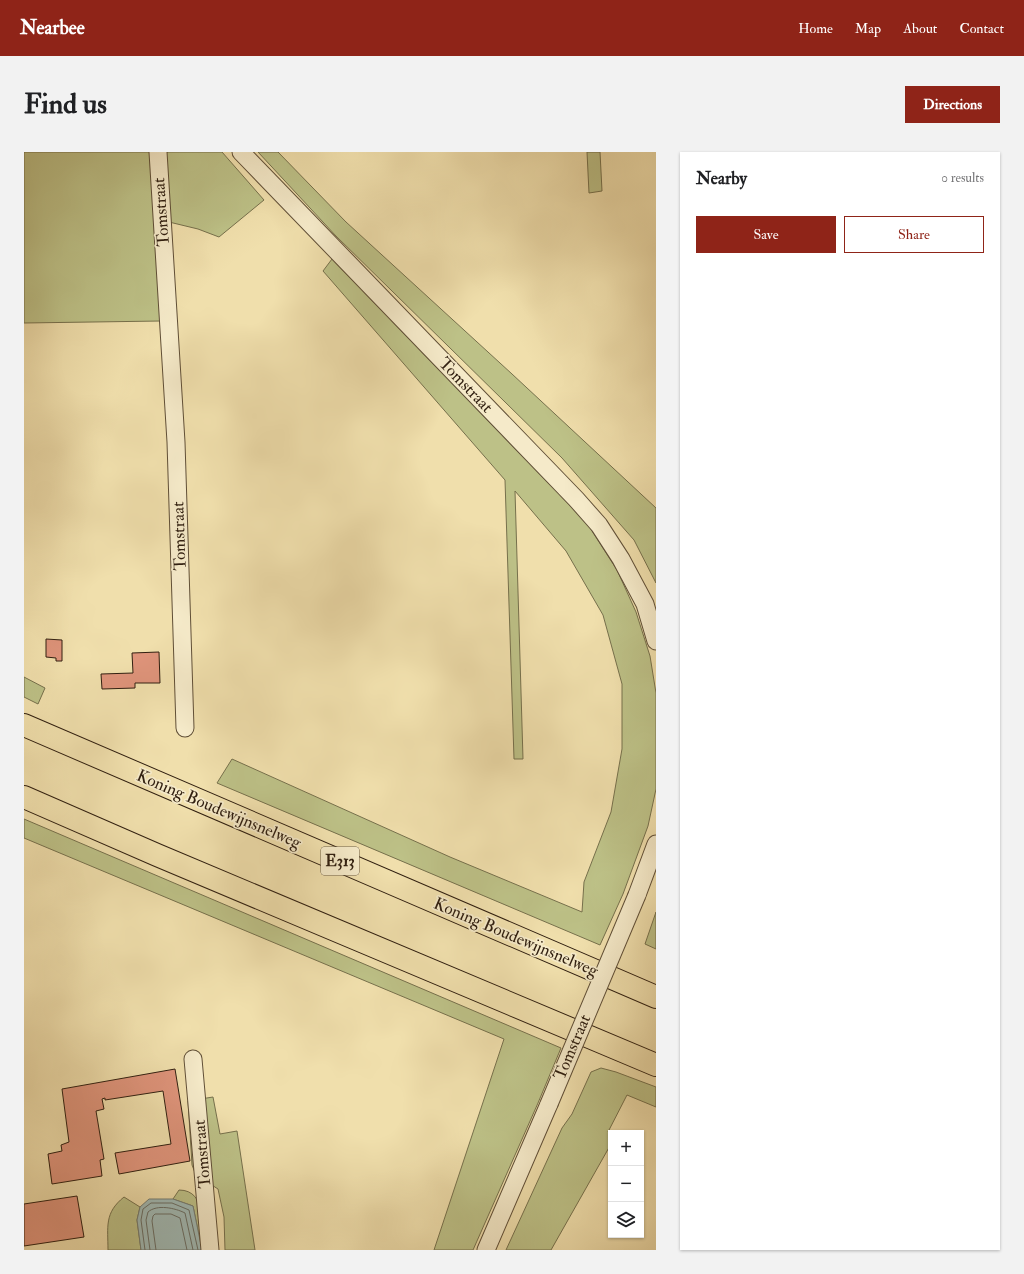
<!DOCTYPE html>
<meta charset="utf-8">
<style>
body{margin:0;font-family:"IM FELL Double Pica",serif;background:#f2f2f2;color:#202124}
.controls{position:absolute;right:12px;bottom:12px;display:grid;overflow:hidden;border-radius:0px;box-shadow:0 1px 3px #0004}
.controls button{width:36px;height:36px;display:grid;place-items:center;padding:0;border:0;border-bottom:1px solid #e0e0e0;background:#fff;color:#202124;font:20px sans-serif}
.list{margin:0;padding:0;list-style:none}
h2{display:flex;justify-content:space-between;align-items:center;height:52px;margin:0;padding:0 16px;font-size:17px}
h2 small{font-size:13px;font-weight:400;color:#757577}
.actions{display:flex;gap:8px;padding:12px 16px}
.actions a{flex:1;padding:9px 0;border:1px solid #8f2418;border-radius:0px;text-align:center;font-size:14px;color:#8f2418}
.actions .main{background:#8f2418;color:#fff}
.icon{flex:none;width:22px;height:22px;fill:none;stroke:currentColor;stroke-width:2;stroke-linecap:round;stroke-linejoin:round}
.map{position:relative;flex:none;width:632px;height:1098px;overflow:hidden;border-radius:0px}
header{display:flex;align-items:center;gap:24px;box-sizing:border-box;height:56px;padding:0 20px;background:#8f2418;color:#fff}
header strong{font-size:19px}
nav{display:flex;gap:22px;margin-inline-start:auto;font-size:14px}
.intro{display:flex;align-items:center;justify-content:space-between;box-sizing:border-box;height:96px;padding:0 24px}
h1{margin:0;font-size:28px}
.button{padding:10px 18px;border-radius:0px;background:#8f2418;color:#fff;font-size:14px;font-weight:700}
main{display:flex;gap:24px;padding:0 24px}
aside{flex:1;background:#fff;border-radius:0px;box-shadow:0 1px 3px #0004}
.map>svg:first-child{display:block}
.green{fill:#bdc187;stroke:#76704c}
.water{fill:#a0bab6;stroke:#737c74}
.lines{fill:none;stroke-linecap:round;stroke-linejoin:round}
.shore{stroke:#686c63;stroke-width:1}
.building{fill:#df947b;stroke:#301f10}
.minor-casing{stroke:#604f37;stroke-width:19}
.motorway-casing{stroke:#301f10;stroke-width:24}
.minor{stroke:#f5eac9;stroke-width:17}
.motorway{stroke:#f0dfac;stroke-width:22}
.minor-bridge-casing{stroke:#604f37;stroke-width:19;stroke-linecap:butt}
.minor-bridge{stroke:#f5eac9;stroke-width:17}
.labels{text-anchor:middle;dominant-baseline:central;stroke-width:3.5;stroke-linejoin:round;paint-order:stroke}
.shield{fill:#f5eac9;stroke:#6b5c48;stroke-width:1}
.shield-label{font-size:16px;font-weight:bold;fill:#301f10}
.street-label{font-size:17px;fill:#301f10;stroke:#f5eac9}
</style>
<header>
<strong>Nearbee</strong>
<nav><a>Home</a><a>Map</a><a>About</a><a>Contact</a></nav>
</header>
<div class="intro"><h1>Find us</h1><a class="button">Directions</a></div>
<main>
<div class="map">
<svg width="632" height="1098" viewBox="0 0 632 1098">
<rect width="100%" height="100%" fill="#f0dfac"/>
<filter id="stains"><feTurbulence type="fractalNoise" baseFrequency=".005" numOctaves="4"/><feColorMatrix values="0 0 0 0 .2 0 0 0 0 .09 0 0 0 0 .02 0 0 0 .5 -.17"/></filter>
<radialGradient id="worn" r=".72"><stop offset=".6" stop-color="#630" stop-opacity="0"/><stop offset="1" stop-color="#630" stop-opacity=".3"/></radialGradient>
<g class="green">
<path d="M0,0h126l11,169 -137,2z"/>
<path d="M143,0h55l42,48 -45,37 -21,-8 -29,-7 -5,-61z"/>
<path d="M234,0h20l68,70 166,152 144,134v75l-22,-43 -72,-82 -226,-222z"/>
<path d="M563,0h13l2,39 -13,2z"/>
<path d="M308,107l255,264 30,47 19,42 14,44 6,37v96l-8,37 -25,68 -23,51 -383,-162 15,-24 218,98 132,55 2,-30 27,-70 11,-63v-65l-19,-69 -37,-64 -51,-60 8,268h-9l-9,-279 -182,-209z"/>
<path d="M0,525l21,11 -7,16 -14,-7z"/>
<path d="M0,667l537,229 -23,55 -65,147h-39l70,-211 -480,-201z"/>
<path d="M632,760v37l-11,-5z"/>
<path d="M577,916l15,4 40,15v20l-29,-12 -19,37 3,3v9l-60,106h-45l56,-122 10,-14 19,-42z"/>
<path d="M189,945l7,37 17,-3 18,119h-30l-1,-33 -6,-28 -22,-14 -4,-10 -4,-64z"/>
<path d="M155,1038c29,0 23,40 23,60l-9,-44 -20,-7z"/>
<path d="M100,1045l16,10 -3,13 4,30h-33c0,-23 -4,-37 16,-53z"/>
</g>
<path class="water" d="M125,1047h24l20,7 9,44h-61l-4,-30 3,-13z"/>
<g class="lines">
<g class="shore">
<path d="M121,1098l-4,-30 2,-11 8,-6h21l17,7 9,40"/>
<path d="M126,1098l-4,-30 2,-8c9,-8 27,-4 37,1l8,37"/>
<path d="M132,1098l-4,-29 1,-5 2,-2h16l9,4 7,32"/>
</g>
</g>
<g class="building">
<path d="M22,487l16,1v21h-6v-3l-10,-1z"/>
<path d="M135,500l1,31h-25v5l-33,1 -1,-15 32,-1 -1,-20z"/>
<path d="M151,917l15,92 -71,13 -4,-21 56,-9 -8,-53 -58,9v-2l-3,1 2,10 -8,2 8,48 -4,1 2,16 -50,8 -4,-30 14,-3 -1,-6 8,-3 -7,-53z"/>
<path d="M53,1044l7,41 -60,9v-42z"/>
</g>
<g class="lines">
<defs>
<g id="minor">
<path d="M134,0l18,290 9,286"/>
<path d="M217,0l335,347 23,26 22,34 24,45 11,37"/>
<path d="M613,743l19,-51"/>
<path d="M169,907l17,191"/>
<path d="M462,1098l63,-146"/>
</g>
<g id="motorway">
<path d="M0,573l632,272"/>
<path d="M0,645l133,58 499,210"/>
</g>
</defs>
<use href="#minor" class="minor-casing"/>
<use href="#motorway" class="motorway-casing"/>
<use href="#minor" class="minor"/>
<use href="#motorway" class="motorway"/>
<defs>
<path id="minor-bridge" d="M525,952l88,-209"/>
</defs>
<use href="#minor-bridge" class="minor-bridge-casing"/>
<use href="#minor-bridge" class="minor-bridge"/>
</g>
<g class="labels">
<rect class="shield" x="297" y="695" width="38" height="28" rx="3"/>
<g class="shield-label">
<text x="316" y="709">E313</text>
</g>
<g class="street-label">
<text transform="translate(137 60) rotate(-94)">Tomstraat</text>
<text transform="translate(442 233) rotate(46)">Tomstraat</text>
<text transform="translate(155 384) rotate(-92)">Tomstraat</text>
<text transform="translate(195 657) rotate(23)">Koning Boudewijnsnelweg</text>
<text transform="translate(492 785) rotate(23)">Koning Boudewijnsnelweg</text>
<text transform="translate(548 895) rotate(-67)">Tomstraat</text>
<text transform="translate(178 1002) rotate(-95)">Tomstraat</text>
</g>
</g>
<rect width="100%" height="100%" filter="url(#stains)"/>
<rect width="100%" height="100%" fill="url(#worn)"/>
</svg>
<div class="controls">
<button>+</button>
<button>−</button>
<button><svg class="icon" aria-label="layers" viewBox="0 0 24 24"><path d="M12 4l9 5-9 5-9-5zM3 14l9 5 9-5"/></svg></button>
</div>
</div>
<aside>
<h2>Nearby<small>0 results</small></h2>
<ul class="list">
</ul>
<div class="actions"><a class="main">Save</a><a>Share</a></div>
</aside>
</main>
